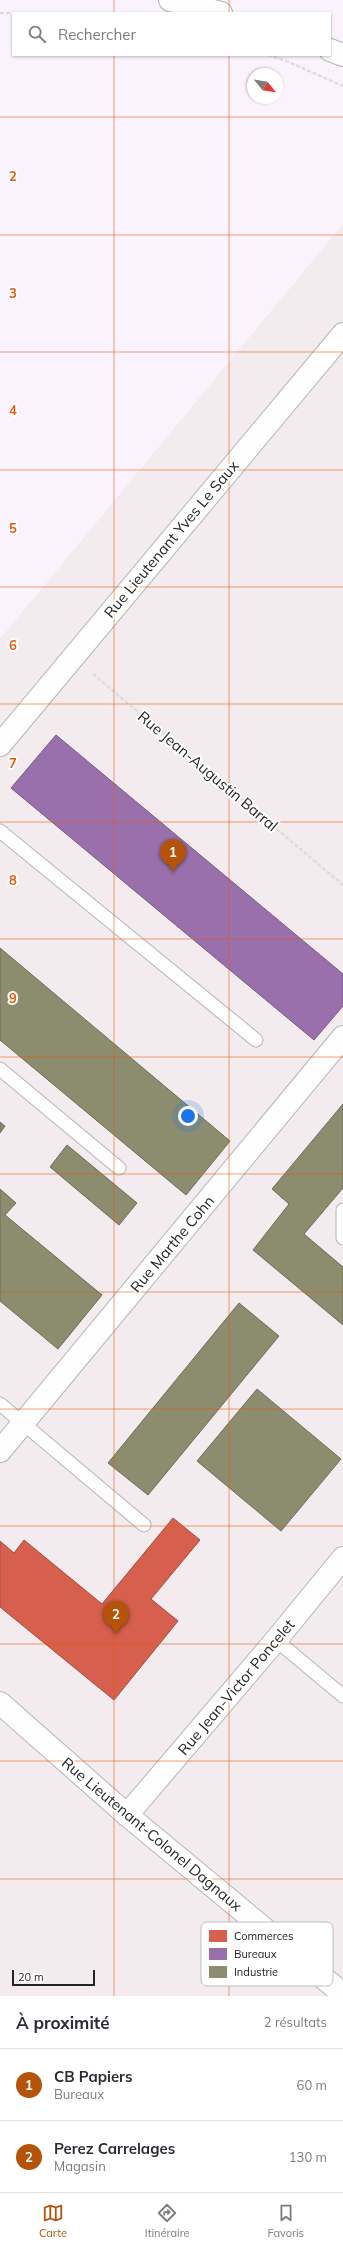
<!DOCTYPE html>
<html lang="fr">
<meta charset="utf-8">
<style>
body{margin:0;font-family:Mulish,sans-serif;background:#f2f2f3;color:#2b2b33}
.compass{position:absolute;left:247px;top:68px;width:36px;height:36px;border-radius:50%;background:#fff;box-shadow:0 1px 3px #0004;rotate:120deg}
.scale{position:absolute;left:12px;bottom:10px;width:83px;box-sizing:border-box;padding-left:4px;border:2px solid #242427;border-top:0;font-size:11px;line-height:14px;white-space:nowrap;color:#242427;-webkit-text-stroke:3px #fff;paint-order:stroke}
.you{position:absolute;left:188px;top:1116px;width:14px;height:14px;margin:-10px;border:3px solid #fff;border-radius:50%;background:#1a73e8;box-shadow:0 0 0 6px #1a73e833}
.badge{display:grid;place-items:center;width:26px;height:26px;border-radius:50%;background:#b45309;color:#fff;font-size:13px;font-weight:700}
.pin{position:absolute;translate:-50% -33px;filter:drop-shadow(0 1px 2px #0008)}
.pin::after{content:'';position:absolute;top:21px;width:14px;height:12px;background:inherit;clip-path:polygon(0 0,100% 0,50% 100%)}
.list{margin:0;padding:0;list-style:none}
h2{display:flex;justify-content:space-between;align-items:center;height:52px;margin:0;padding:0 16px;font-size:17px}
h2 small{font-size:13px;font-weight:400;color:#7c7c81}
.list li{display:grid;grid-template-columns:26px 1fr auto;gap:12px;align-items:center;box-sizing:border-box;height:72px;padding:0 16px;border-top:1px solid #e1e1e2}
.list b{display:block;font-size:15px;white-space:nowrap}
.list p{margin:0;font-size:13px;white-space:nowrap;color:#7c7c81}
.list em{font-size:13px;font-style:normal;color:#7c7c81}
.icon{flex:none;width:22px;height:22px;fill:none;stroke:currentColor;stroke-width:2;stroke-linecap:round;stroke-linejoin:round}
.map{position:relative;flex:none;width:343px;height:1996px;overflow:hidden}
.search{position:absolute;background:#fff;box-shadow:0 1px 3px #0004;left:12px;right:12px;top:12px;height:44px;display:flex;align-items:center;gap:10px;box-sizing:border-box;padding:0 14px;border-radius:0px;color:#7c7c81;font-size:15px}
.sheet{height:196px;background:#fff}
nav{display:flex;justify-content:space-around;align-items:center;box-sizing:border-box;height:56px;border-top:1px solid #e1e1e2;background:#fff;font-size:11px;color:#7c7c81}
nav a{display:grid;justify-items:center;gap:2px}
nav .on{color:#b45309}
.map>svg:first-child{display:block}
.commercial{fill:#faf2fd;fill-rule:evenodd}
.industrial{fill:#f3ebed}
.shops{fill:#d6604d;stroke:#a14e42}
.offices{fill:#9970ab;stroke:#765983}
.industry{fill:#8c8c6e;stroke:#6d6d59}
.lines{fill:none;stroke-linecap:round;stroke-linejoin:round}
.lane-casing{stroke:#b5b5b7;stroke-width:15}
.street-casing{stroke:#b5b5b7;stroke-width:24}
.path{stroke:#ddddde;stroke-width:2.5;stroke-dasharray:4 2;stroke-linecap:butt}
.lane{stroke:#fefeff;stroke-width:13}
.street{stroke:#fefeff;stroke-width:22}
.grid{fill:none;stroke:#e8590c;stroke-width:1;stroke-opacity:0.55}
.labels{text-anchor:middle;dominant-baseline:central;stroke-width:4;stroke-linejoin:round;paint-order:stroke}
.street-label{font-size:15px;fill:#242427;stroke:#fff}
.key{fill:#fff;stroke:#bdbdbe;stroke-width:1}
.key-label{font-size:11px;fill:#242427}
.grid-label{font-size:13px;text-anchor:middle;font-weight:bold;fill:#e8590c;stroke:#fff;stroke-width:4;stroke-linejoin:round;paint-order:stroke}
</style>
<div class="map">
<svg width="343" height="1996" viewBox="0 0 343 1996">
<rect width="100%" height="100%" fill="#fbfbfd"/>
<path class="commercial" d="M0,0h343v1996h-343zM13,13h317v42h-317zM253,74h24v24h-24z"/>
<path class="industrial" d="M343,224v1772h-343v-1357z"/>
<path class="shops" d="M173,1518l27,22 -49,59 27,22 -64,79 -114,-93v-66l14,12 10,-13 78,64z"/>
<path class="offices" d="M56,735l287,239v32l-29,34 -303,-252z"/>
<g class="industry">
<path d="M0,948l230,193 -44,54 -186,-155z"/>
<path d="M343,1104v84l-39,46 39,33v58l-90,-75 36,-46 -17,-15z"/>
<path d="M0,1122l5,4 -5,7z"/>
<path d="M67,1145l70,58 -18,22 -69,-58z"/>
<path d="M0,1189l16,14 -11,12 97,80 -44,54 -58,-48z"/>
<path d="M239,1303l40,33 -131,159 -40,-32z"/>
<path d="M257,1389l84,70 -60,72 -84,-70z"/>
</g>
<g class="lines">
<defs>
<g id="lane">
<path d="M0,831l256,209"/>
<path d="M0,1069l119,99"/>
<path d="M343,1210v28"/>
<path d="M0,1404l144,121"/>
<path d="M276,1640l67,56"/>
</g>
<g id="street">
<path d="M170,0l51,13"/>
<path d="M330,50l13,5"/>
<path d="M0,745l343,-411"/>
<path d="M0,1451l343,-414"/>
<path d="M0,1703l127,112 216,179"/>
<path d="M127,1815l149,-175 67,-82"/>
</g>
</defs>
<use href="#lane" class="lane-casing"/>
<use href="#street" class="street-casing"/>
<g class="path">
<path d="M0,13h13"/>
<path d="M268,55l16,5 59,26"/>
<path d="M93,674l250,211"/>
</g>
<use href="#lane" class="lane"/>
<use href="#street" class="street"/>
</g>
<path class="grid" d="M114,0v13M229,0v13M114,55v1941M229,55v1941M0,117h343M0,235h343M0,352h343M0,470h343M0,587h343M0,704h343M0,822h343M0,939h343M0,1057h343M0,1174h343M0,1292h343M0,1409h343M0,1526h343M0,1644h343M0,1761h343M0,1879h343"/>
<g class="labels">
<g class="street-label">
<text transform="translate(171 539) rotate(-50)">Rue Lieutenant Yves Le Saux</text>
<text transform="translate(208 771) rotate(40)">Rue Jean-Augustin Barral</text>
<text transform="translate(172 1244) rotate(-50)">Rue Marthe Cohn</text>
<text transform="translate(236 1687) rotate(-50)">Rue Jean-Victor Poncelet</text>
<text transform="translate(152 1834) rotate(40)">Rue Lieutenant-Colonel Dagnaux</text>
</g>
</g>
<rect x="201" y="1922" width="132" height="64" rx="6" class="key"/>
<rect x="209" y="1930" width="18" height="12" fill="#d6604d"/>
<rect x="209" y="1948" width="18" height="12" fill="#9970ab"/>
<rect x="209" y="1966" width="18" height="12" fill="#8c8c6e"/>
<g class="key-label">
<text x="234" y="1940">Commerces</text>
<text x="234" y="1958">Bureaux</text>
<text x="234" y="1976">Industrie</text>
</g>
<g class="grid-label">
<text x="13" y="181">2</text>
<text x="13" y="298">3</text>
<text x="13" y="415">4</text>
<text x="13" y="533">5</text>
<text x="13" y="650">6</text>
<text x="13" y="768">7</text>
<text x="13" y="885">8</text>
<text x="13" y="1003">9</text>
</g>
</svg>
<svg class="compass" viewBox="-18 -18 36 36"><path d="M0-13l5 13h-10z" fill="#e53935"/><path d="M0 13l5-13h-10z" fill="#7c7c81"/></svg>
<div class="scale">20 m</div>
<div class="you"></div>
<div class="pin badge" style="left:173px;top:872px">1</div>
<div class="pin badge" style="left:116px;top:1634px">2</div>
<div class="search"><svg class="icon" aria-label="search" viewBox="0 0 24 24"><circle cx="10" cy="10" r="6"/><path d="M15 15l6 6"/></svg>Rechercher</div>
</div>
<section class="sheet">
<h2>À proximité<small>2 résultats</small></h2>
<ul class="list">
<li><span class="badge">1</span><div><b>CB Papiers</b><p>Bureaux</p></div><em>60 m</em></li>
<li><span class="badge">2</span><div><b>Perez Carrelages</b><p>Magasin</p></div><em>130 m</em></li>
</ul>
</section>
<nav>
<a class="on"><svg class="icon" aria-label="map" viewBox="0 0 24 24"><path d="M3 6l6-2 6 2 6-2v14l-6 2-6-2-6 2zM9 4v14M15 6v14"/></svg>Carte</a>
<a><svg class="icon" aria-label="directions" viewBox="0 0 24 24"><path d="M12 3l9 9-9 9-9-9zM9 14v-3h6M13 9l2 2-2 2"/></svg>Itinéraire</a>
<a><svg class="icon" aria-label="saved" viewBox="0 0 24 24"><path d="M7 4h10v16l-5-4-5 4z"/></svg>Favoris</a>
</nav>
